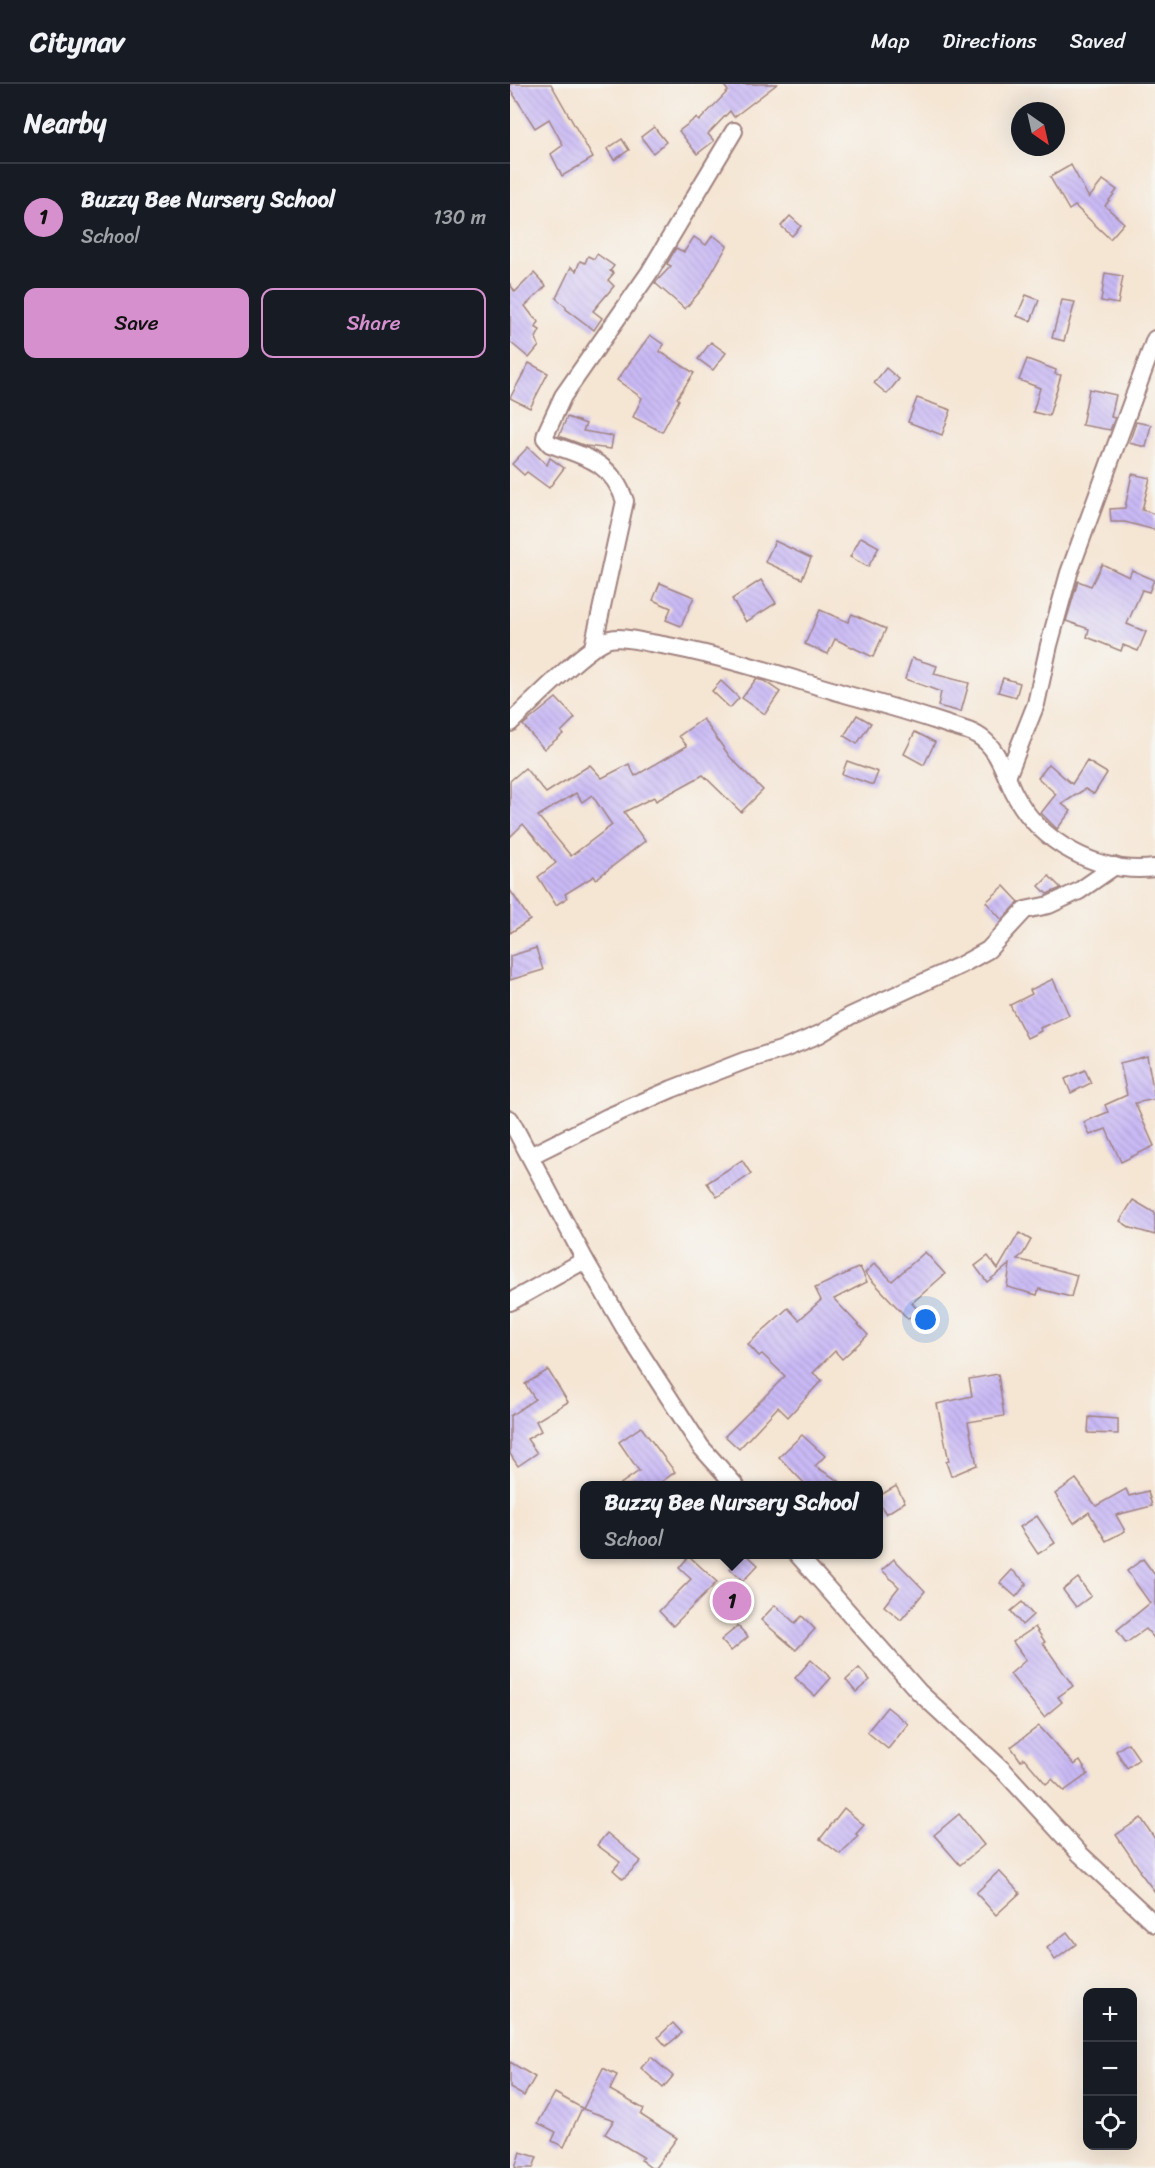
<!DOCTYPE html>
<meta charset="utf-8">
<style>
body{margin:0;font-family:Sriracha,sans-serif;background:#20242c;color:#f1f3f6}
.controls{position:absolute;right:18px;bottom:18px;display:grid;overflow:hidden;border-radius:12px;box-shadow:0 6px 24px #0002}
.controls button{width:54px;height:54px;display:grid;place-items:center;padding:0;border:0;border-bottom:2px solid #363941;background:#171b24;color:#f1f3f6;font:30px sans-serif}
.compass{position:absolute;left:501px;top:18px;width:54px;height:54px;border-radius:50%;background:#171b24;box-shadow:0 6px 24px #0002;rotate:146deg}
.you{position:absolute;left:416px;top:1236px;width:21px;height:21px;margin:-15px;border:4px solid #fff;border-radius:50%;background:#1a73e8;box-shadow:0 0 0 9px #1a73e833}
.badge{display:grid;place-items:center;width:39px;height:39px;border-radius:50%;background:#d690ce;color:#111;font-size:20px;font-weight:700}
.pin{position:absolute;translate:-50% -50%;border:3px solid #fff;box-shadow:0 2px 6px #0006}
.popup{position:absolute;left:70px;top:1397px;width:303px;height:78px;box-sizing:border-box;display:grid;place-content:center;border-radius:12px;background:#171b24;filter:drop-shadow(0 2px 4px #0005);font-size:20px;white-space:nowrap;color:#9ea1a6}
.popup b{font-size:22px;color:#f1f3f6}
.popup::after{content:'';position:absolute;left:50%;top:100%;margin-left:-12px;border:12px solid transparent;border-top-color:#171b24}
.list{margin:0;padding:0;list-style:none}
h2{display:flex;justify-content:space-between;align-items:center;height:78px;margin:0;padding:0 24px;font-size:26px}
h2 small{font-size:20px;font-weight:400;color:#9ea1a6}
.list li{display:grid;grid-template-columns:39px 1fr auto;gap:18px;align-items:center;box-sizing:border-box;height:108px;padding:0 24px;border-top:2px solid #363941}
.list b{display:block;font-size:22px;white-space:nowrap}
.list p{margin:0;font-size:20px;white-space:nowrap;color:#9ea1a6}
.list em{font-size:20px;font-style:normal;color:#9ea1a6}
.actions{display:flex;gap:12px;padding:18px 24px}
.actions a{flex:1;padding:14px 0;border:2px solid #d690ce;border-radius:12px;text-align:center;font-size:21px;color:#d690ce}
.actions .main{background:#d690ce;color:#111}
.icon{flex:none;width:33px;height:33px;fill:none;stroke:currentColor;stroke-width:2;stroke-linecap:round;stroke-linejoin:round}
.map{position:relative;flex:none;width:645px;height:2084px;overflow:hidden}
header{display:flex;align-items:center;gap:36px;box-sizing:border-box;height:84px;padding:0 30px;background:#171b24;border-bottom:2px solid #363941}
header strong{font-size:28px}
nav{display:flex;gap:33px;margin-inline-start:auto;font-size:21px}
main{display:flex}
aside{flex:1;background:#171b24}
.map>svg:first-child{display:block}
.building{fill:url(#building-back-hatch);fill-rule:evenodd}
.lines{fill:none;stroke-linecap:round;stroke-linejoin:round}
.minor-casing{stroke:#a0827f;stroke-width:20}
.minor{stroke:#fff;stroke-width:16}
</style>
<header>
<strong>Citynav</strong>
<nav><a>Map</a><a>Directions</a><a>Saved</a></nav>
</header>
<main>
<aside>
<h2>Nearby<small></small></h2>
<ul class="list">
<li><span class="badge">1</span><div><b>Buzzy Bee Nursery School</b><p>School</p></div><em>130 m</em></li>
</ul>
<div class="actions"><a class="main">Save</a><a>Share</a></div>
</aside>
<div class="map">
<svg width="645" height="2084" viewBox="0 0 645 2084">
<defs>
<pattern id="building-back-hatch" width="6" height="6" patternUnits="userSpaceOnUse" patternTransform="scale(1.5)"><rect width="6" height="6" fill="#c9b9f5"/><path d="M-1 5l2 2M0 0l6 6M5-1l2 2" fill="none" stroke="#ae9fd2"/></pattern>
</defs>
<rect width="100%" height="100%" fill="#f6f6f2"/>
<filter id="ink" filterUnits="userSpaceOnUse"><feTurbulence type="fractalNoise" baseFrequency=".0167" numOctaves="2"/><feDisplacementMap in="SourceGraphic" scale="12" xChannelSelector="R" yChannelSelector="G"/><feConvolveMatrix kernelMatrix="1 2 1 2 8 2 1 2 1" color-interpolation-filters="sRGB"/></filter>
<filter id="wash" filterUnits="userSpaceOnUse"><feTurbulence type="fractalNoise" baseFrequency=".008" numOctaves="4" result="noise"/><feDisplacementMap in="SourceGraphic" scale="24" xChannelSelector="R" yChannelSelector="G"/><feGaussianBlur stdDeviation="1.35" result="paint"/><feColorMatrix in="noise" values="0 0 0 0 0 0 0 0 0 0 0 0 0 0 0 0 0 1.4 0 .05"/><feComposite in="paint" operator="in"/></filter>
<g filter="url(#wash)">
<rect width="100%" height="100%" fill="#f5e5d3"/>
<g id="blocks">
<g class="building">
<path d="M0,0h41l42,74 -31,18 -11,-22 12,-9 -14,-26 -14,9 -25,-39z"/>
<path d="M213,0h54l-43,33 -4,-6 -22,23 6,7 -17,13 -18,-23 17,-13 3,3 29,-30z"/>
<path d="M144,43l12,15 -13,11 -12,-16z"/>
<path d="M112,55l7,11 -15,10 -7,-11z"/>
<path d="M561,81l18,33 14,-18 14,10 -12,16 19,17 -14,16 -35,-33 -6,4 -19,-33z"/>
<path d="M280,132l11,10 -9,10 -11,-10z"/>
<path d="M203,151l14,11 -24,42 -18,21 -30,-26 16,-17 -4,-2 9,-16 8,4 10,-15 12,8z"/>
<path d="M87,170l17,12 -4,5 4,2 -6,7 6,6 -21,25 9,7 -8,12 -28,-21v-2l-10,-9 15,-31 5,4 4,-10 5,2 3,-7 6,3z"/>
<path d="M24,189l12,13 -21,20 9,12 5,4 -4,5 5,3 -4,8 3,8 -10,12 -19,-16v-58l5,8z"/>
<path d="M595,189l18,3 -5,28 -17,-3z"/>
<path d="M516,211l13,5 -8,21 -14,-5z"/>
<path d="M552,216l13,2 -11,39 -12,-3z"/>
<path d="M140,251l14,10 -5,6 35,22 -17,25 2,2 -17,32 -29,-15 9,-19 -25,-18z"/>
<path d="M201,258l15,11 -13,17 -15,-11z"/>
<path d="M517,275l29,11 -1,4 6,1 -12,41 -16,-4 7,-24 -21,-8z"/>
<path d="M19,279l19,10 -18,35 -20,-10z"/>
<path d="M376,284l13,11 -12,15 -13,-11z"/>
<path d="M579,305l27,6 -5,22 4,1 -5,12 -28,-5z"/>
<path d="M407,314l34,12 -9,25 -34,-13z"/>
<path d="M57,333l19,7 -3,7 30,5 -2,13 -25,-3 -27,-10z"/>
<path d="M626,338l15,3 -5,22 -17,-4z"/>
<path d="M18,363l19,18 3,-7 14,10 -15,20 -22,-16 -3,3 -12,-11z"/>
<path d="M622,390l18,4 -8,32 13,4v16l-30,-8h-14l-1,-13 15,-1z"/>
<path d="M351,453l18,10 -11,20 -18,-10z"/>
<path d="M265,457l36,17 -9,21 -37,-17z"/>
<path d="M592,480l27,13 3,-7 22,10 -5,12 -7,-2 -15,34 19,8 -8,19 -15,-6 -2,6 -34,-14 2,-8 -23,-8 12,-40 13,5z"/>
<path d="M251,496l15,23 -30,19 -14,-23z"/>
<path d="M150,499l34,14 -13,29 -15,-6 5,-12 -18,-8z"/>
<path d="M310,526l28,12 4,-8 34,15 -13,28 -38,-18 -7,15 -23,-10z"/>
<path d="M402,574l25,8 -3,8 35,9 -8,29 -23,-6 3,-14 -36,-13z"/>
<path d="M493,594l17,5 -4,14 -18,-5z"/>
<path d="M246,595l8,2 16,11 -15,22 -23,-16z"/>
<path d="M211,597l18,17 -9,10 -18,-17z"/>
<path d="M46,614l19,20 -14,14 2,2 -19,15 -21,-24z"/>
<path d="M347,631l14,8 -14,21 -13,-8z"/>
<path d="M193,635l27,38 33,33 -22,22 -38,-37 -47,26 -2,-4 -30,15 21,29 -49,38 -2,-3 -29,18 2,4 -11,7 -18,-28 18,-14 -33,-39 -13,13v-56l15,-13 21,25 44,-28 12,13 27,-14 6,12 52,-30 -8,-10zM66,709l6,9 10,-7 20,30 -41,31 -33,-40z"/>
<path d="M405,648l20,10 -11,23 -20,-11z"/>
<path d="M337,677l31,11 -5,13 -31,-11z"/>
<path d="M577,677l20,12 -13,21 -9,-5 -23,15 9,7 -14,18 -16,-16 15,-19 -18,-16 11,-14 23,20z"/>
<path d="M539,792l12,12 -14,6 -8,-8z"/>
<path d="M494,802l15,16 -17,18 -16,-18z"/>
<path d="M0,806l20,30 -20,13z"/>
<path d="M26,864l7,22 -33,10v-24z"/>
<path d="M543,895l16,36 -29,13 1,3 -14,7 -17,-33 22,-11 -2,-4z"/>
<path d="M637,972l8,43 -20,4 19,43 -33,16 -15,-33 -16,6 -6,-13 24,-10 -3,-7 22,-10 -7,-32z"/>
<path d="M575,986l6,13 -20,10 -6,-14z"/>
<path d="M232,1076l9,14 -34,23 -10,-14z"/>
<path d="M623,1116l22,13v22l-24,-7 -11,-7z"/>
<path d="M509,1149l12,7 -8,14 -6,5 60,16 -6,22 -32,-8 -2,6 -30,-8 3,-23 -23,18 -12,-16 13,-10 10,13z"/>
<path d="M415,1168l20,22 -33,29 6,7 -10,9 -43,-46 10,-10 17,18z"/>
<path d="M350,1183l7,15 -33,17 34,36 -26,24 -7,-8 -22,22 9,7 -34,37 -10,-10 -39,42 -14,-13 60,-60 -23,-22 -3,2 -11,-12 40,-36 11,12 22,-20 -6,-12z"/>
<path d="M38,1286l20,32 -32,19 5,10 -14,8 10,14 -19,13 -8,-12v-38l25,-17 -10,-15z"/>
<path d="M488,1290l6,42 -36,6 9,43 -26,11 -5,-14 3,-1 -12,-57 35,-8 -3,-17z"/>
<path d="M579,1333l29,2v15l-30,-1z"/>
<path d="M131,1343l34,45 -18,13h-38l20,-14 -20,-29z"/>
<path d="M292,1351l23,21 -10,10 30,19h-39l-27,-28z"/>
<path d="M566,1395l20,27 30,-17 3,7 19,-5 4,15 -36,9 9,16 -19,10 -17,-29 -15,11 -19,-29z"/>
<path d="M386,1402l9,16 -19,12 -7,-11v-7z"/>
<path d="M527,1432l18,27 -17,11 -18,-27z"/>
<path d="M234,1470h2l12,11 -15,16 -13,-12z"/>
<path d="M179,1472l28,26 -44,44 -14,-15 32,-32 -12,-11z"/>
<path d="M384,1475l31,32 -24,29 -17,-14 15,-19 -17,-17z"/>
<path d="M633,1475l12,16v64l-9,-10 -20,14 -9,-13 33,-27 -23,-32z"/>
<path d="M502,1486l15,13 -11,14 -16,-14z"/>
<path d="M568,1494l13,18 -15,11 -13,-17z"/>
<path d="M512,1518l11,13 -11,10 -11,-14z"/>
<path d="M265,1521l20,18 7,-7 13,13 -19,21 -35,-30z"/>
<path d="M228,1542l10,11 -17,14 -10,-11z"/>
<path d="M525,1543l10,15 -2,1 30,43 -15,11 4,5 -18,15 -34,-43 16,-14 -13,-18z"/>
<path d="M301,1576l20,18 -16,18 -20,-18z"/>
<path d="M349,1584l11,12 -14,12 -10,-12z"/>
<path d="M377,1623l21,17 -20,25 -21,-17z"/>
<path d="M529,1642l35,39 6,-4 8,13 -24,17 -12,-12 -6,5 -22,-26 -3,3 -10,-14z"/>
<path d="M618,1659l11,16 -12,9 -11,-17z"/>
<path d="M334,1724l20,17 -8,9 2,2 -18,18 -20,-15z"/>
<path d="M449,1730l25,31 -24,20 -26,-30z"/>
<path d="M631,1734l14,21v53l-16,-21 1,-1 -24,-35z"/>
<path d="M97,1749l34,28 -18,18 -10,-9 7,-8 -23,-17z"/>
<path d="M489,1787l21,22 -24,22 -20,-22z"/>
<path d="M557,1848l9,12 -21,16 -8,-12z"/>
<path d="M163,1939l9,10 -16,13 -8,-9z"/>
<path d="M141,1973l22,19 -10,12 -22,-20z"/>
<path d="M0,1978l25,15 -11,19 -14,-8z"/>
<path d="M93,1984l14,7 -7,15 34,19 -3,6 36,23 -22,30h-4l-10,-8 2,-3 -38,-23 9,-14 -31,-11z"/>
<path d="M45,2009l27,15 -18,39 -12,-6 4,-9 -18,-9z"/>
<path d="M10,2068l17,5 -4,11h-18z"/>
</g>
</g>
</g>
<g filter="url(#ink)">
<use href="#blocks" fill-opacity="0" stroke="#a0827f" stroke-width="1.5"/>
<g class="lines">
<defs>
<g id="minor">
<path d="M83,563l32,-146c-14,-40 -39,-44 -75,-57l-5,-6 1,-5 17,-37 86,-123 85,-142"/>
<path d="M0,639c20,-18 78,-79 100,-84 13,-3 28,2 41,4 68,11 134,34 201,53 30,8 61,17 91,27 11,4 24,6 34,12 20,11 27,37 36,56 25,51 85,84 142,77"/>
<path d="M497,693l29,-73 13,-59 20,-72 86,-234"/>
<path d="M0,1035l75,141 43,74 73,113 35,39"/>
<path d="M20,1072l78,-39 64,-28 72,-28 40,-12 36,-15 30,-18 111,-51 27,-15 37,-40 24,-5 30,-14 36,-25"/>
<path d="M0,1218l75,-42"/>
<path d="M287,1470l122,138 84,78 78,85 74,69"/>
</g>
</defs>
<use href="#minor" class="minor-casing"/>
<use href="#minor" class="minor"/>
</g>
</g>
</svg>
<div class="controls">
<button>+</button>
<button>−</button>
<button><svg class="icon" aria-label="locate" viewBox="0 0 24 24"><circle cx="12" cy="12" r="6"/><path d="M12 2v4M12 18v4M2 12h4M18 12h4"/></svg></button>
</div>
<svg class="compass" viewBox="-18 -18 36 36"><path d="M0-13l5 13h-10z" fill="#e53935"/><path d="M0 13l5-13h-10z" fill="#9ea1a6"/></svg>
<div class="you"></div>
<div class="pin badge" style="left:222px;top:1517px">1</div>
<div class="popup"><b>Buzzy Bee Nursery School</b>School</div>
</div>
</main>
